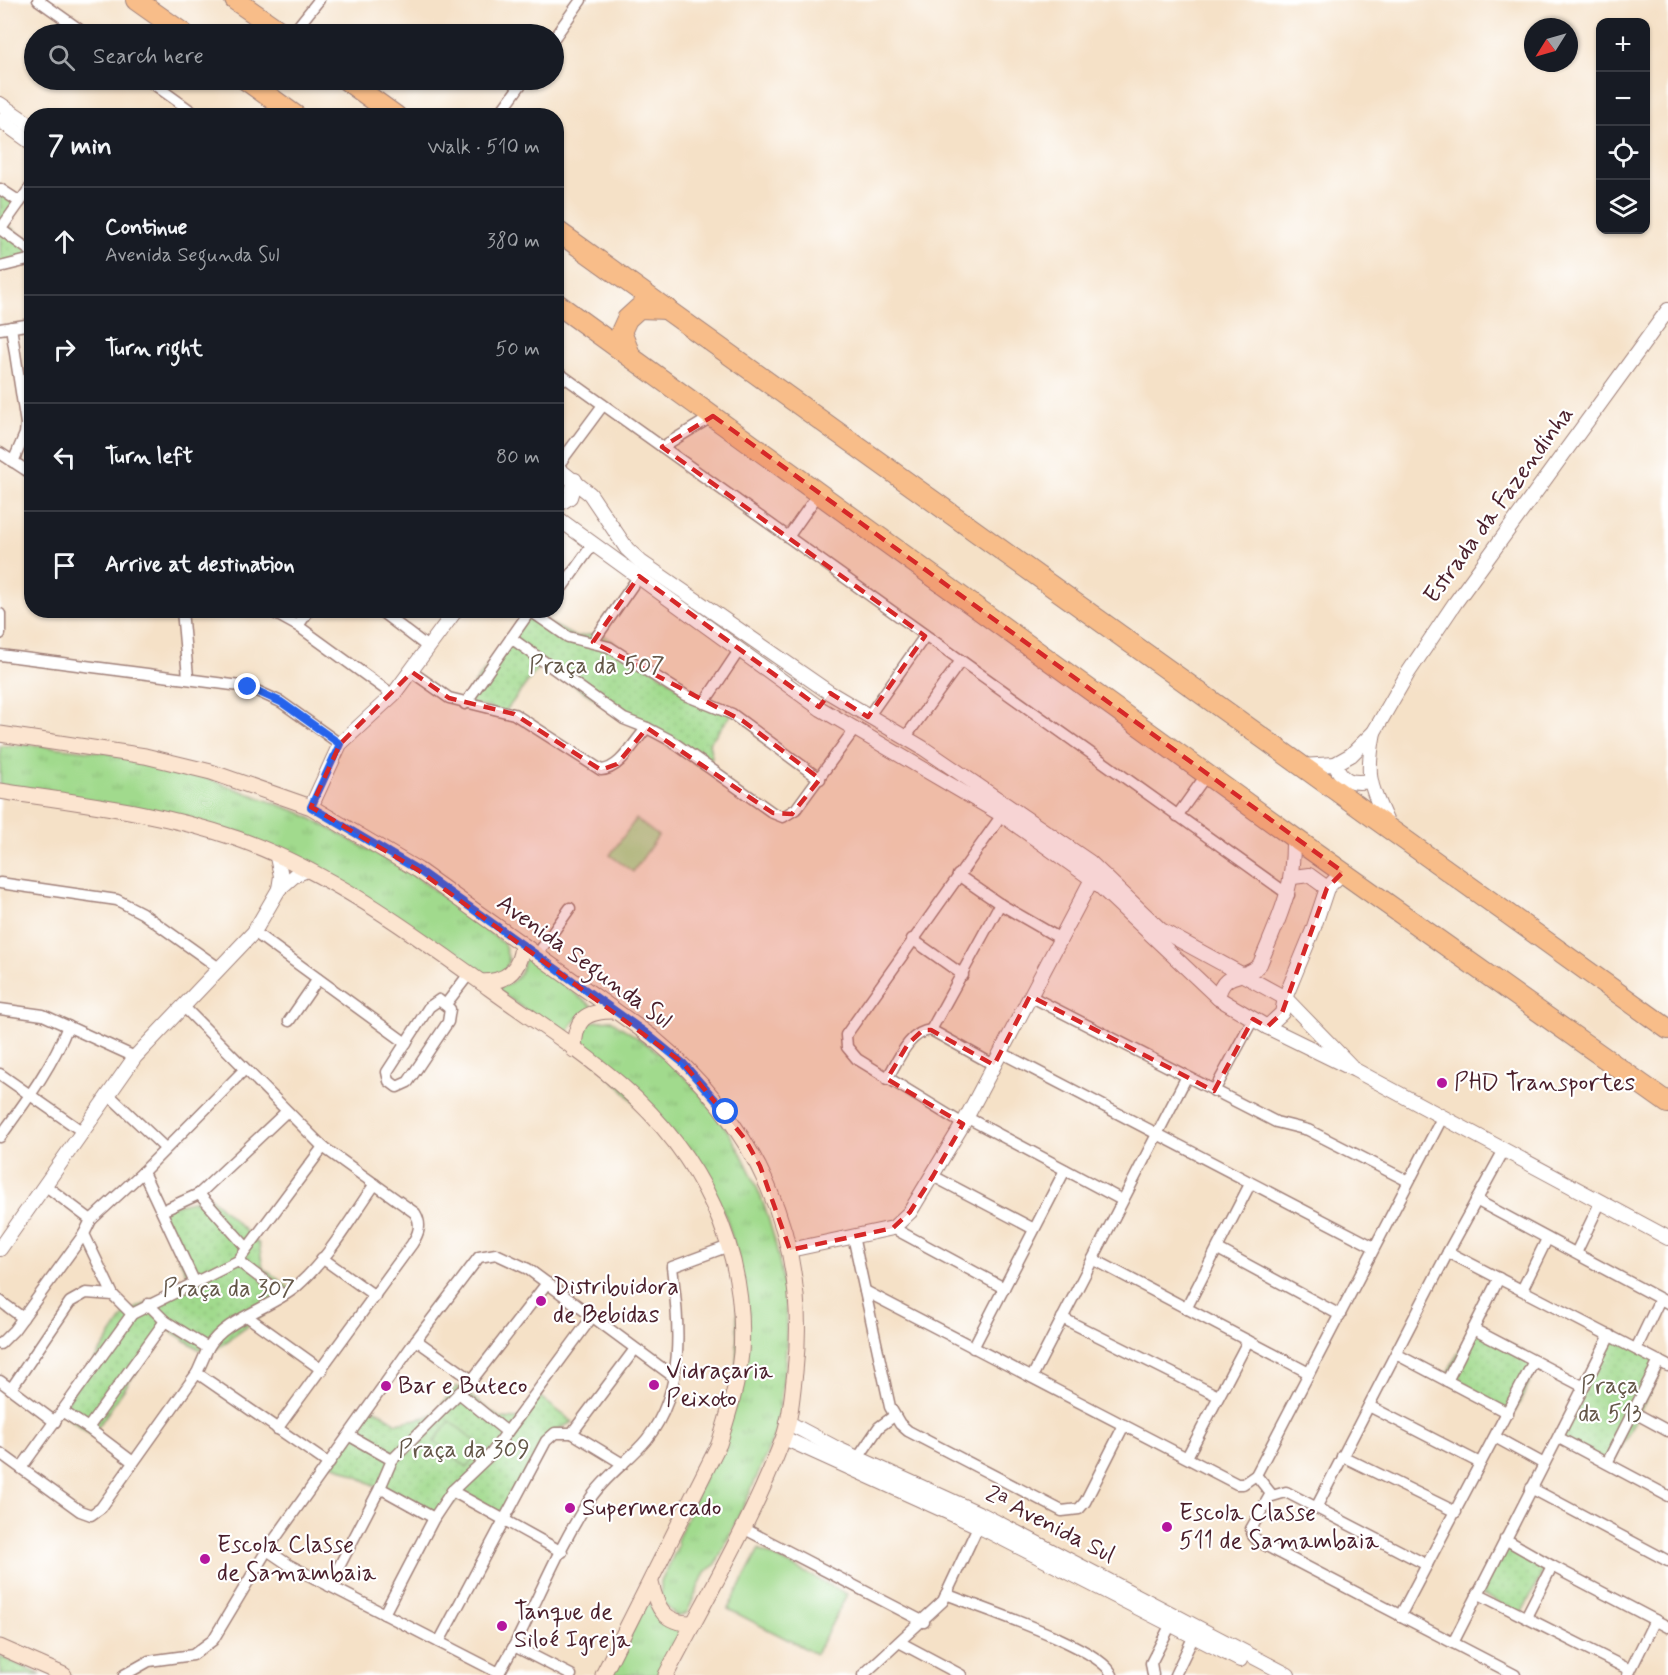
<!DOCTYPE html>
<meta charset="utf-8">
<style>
body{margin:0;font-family:Mynerve,sans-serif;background:#242831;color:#f1f3f6}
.controls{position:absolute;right:18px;top:18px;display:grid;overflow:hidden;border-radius:12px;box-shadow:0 2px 4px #0004}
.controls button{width:54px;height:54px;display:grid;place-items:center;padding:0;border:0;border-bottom:2px solid #363941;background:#171b24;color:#f1f3f6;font:30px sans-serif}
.compass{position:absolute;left:1524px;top:18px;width:54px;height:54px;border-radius:50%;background:#171b24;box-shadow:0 2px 4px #0004;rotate:233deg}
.stop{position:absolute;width:18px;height:18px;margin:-14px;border:4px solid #2563eb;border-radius:50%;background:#fff}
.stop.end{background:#2563eb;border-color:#fff;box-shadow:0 2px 6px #0008}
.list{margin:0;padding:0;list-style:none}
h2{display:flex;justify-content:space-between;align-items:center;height:78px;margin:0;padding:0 24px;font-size:26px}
h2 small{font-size:20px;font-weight:400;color:#9ea1a6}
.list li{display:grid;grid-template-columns:39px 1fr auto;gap:18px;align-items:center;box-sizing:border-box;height:108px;padding:0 24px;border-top:2px solid #363941}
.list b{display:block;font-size:22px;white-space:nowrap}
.list p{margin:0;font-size:20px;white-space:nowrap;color:#9ea1a6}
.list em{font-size:20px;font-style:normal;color:#9ea1a6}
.icon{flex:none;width:33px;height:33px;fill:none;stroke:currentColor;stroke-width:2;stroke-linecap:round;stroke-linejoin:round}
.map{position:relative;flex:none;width:1668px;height:1675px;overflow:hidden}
.search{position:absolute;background:#171b24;box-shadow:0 2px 4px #0004;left:24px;top:24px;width:540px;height:66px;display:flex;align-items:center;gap:15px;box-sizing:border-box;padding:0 21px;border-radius:33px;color:#9ea1a6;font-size:22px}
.panel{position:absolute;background:#171b24;box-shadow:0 2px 4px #0004;left:24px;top:108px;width:540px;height:510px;border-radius:24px}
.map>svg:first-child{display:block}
.grass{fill:url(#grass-tufts);stroke:#767c5c;stroke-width:1.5}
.park{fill:url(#park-dots);stroke:#767c5c;stroke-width:1.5}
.pitch{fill:#a1da8d;stroke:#767c5c;stroke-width:1.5}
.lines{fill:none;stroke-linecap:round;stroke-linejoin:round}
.minor-casing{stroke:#a08079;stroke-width:13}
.tertiary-casing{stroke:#a08079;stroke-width:16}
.secondary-casing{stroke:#a08079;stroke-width:17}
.motorway-casing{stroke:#a08079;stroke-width:22}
.minor{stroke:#fff;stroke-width:10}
.tertiary{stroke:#fff;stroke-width:14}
.secondary{stroke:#fce5d0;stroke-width:15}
.motorway{stroke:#f8bd89;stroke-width:20}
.route{stroke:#2563eb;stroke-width:8}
.marked{fill:#d62828;fill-opacity:0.2;stroke:#d62828;stroke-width:4.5;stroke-dasharray:12 8;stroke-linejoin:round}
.poi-dot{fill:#b5179e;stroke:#fff;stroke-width:2}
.labels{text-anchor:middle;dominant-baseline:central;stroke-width:4.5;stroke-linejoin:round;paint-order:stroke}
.street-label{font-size:24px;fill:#4a1f2b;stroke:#fff}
.park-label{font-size:24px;fill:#645748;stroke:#fff}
.poi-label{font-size:24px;fill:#4a1f2b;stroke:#fff;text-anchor:start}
</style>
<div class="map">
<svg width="1668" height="1675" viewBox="0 0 1668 1675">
<defs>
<pattern id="grass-tufts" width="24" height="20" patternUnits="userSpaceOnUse" patternTransform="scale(1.5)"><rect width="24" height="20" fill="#a1da8d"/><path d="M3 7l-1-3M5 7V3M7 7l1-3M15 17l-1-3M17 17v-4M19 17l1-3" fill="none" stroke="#8cbb7a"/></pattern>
<pattern id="park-dots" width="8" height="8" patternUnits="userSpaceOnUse" patternTransform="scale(1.5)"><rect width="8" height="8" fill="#a1da8d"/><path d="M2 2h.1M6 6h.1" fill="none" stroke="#8cbb7a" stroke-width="1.8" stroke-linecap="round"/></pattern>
</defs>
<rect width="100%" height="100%" fill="#fff"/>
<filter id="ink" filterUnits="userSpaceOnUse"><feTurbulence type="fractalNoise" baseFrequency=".0167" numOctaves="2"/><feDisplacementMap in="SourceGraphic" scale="12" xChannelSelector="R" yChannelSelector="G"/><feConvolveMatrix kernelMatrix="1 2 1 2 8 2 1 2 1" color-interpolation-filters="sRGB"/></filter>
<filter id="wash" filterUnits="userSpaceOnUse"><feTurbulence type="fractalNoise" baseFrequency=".008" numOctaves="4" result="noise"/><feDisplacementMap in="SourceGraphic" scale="24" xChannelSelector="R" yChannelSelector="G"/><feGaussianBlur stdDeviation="1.35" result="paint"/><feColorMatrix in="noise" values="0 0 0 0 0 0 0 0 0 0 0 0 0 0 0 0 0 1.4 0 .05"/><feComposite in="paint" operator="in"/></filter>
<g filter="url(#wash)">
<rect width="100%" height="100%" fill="#f5e1c7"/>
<g class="grass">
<path d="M33,745l76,8 84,20 108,40 112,61 91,70 5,17 -5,11 -18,4 -37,-26 -215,-117 -234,-46v-41z"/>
<path d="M525,957l74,54c-21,6 -27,6 -33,28l-70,-50c17,-5 27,-13 29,-32z"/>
<path d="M611,1020c21,15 45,28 63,46 88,83 127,211 107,329 -2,13 -3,28 -7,40 -16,44 -39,87 -58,129l-11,8 -18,41 -10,4 -16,-17v-18l17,-36 -1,-6 59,-137 2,-144 -12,-42 -20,-39 -120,-127c-5,-12 -6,-19 3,-29z"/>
<path d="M648,1601c9,17 18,27 38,29l-27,45h-50z"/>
</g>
<g class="park">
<path d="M0,185l21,15 -14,24 25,21 -1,12 -31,8z"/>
<path d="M528,611l47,26 26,-4 84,58 49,20 -25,32 3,14 -9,11 -162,-104 -36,48 -43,-11z"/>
<path d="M210,1197l49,47 4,24 32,24 -87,63 -42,-27 -74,108 -32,-24 65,-98 65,-33 -34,-72z"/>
<path d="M1473,1325l68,36 -29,56 -68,-38z"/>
<path d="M1610,1330l56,31 -56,108 -55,-29z"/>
<path d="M457,1386l43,32 19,1 17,-25 37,28 -23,11 -49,84 -38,-21 -28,21 -106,-55 41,-56 27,17 34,-7z"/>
<path d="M1501,1545l43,25 -23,44 -43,-22z"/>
<path d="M0,1656l41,19h-41z"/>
</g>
<g class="pitch">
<path d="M636,819l22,17 -25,36 -23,-17z"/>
<path d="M450,1421l33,26 -16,20 -33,-26z"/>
<path d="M759,1549l88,45 -31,60 -88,-45z"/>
</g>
</g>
<g filter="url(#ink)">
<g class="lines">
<defs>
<g id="minor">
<path d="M38,0l48,34"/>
<path d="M292,34l27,-34"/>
<path d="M554,38l27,-38"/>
<path d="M148,80l50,36"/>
<path d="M498,116l26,-36"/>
<path d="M0,189l20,13"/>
<path d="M0,229l32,23"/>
<path d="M0,230l32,-45"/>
<path d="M0,267l32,-8"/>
<path d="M11,327l15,97 -1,10 -12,28"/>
<path d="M0,329l32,-5"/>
<path d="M556,371l733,524"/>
<path d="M662,447l51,-31"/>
<path d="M0,453l32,21"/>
<path d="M557,467l46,-62"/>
<path d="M788,537l31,-44"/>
<path d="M556,596l37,-52"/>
<path d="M182,610l6,67"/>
<path d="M269,610l29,16 95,69"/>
<path d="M379,610l50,38"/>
<path d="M529,610l39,27 41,10 76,48 47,19 88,65"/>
<path d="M0,614v20"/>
<path d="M298,626l11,-16"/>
<path d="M511,638l113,81 23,9"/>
<path d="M593,642l46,-66"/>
<path d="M0,655l248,32 33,15 59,42"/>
<path d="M412,672l37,26 65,16 87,56c20,-1 33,-29 46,-42l23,12 103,73 10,4 13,-8 58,-79"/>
<path d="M704,703l36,-54"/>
<path d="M465,704l65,-93"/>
<path d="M868,717l57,-81"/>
<path d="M905,738l55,-76"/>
<path d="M1177,816l30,-42"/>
<path d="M958,875l42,29 59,34"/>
<path d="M0,883l117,17 25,13 77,55"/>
<path d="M254,932l152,111"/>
<path d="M912,939l51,36"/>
<path d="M537,955l33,-47"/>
<path d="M1030,996l246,126 32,8 100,51"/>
<path d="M439,1000l11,9 -2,13 -40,60 -11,5 -8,-6 -2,-9 42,-65z"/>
<path d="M446,1004l23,-30"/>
<path d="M183,1006l140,141 92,66c7,11 4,20 -3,31l-135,185"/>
<path d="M0,1009l43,6 92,42"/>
<path d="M289,1021l29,-42"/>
<path d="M931,1030l69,-126"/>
<path d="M1000,1052l374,195"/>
<path d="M0,1074l83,58"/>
<path d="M887,1079c11,-18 21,-47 44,-49l63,35"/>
<path d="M1214,1091l39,-72"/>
<path d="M109,1095l56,53"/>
<path d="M966,1117l156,83"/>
<path d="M963,1124l-106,-65 -10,-12 -1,-12 156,-220"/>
<path d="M0,1137c26,-36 52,-70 68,-111"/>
<path d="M143,1172l51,109"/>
<path d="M933,1176l101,53"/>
<path d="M46,1186l45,34"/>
<path d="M1476,1200l192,103"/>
<path d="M162,1211l37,-17"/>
<path d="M893,1228l111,60"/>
<path d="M853,1236l37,171 10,17 8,7 154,80 17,-2 6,-7 39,-77"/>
<path d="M247,1248l-48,-54 87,-82"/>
<path d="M1218,1249l122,66"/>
<path d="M1448,1252l220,114"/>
<path d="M1576,1253l24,-50"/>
<path d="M322,1258l53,38"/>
<path d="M1093,1259l216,114"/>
<path d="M238,1261l45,34"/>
<path d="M1522,1290l25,-51"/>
<path d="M865,1291l372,193h6l13,-9 186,-357"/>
<path d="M0,1301l23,17"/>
<path d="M148,1304l17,17"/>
<path d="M1186,1309l64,-125"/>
<path d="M132,1314l-19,-19 -29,-61 7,-14 52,-48 101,-102"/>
<path d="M248,1317l74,53"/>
<path d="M1062,1318l156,78"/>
<path d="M1473,1329l111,58"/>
<path d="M416,1340l56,40"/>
<path d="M0,1344l14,-14 70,-96"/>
<path d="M973,1348l92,-178"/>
<path d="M1636,1349l24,-50"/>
<path d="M1396,1354l112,59"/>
<path d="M197,1373l11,-25"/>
<path d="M1032,1377l154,-299"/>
<path d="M0,1381l11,8"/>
<path d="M1447,1381l52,-103"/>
<path d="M459,1393l48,39"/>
<path d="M1369,1406l111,57"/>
<path d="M62,1411l26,17"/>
<path d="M1633,1412l35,19"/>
<path d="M55,1422l-44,-33 59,-87 16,-9 27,2"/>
<path d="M572,1433l51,31"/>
<path d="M350,1436l42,24 -12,28 54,30 18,-27 110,61"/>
<path d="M1495,1437l49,27"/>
<path d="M1559,1438l109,58"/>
<path d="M0,1453l80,58 11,4 10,-7 96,-135 132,91"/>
<path d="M1342,1456l114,56"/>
<path d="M1187,1457l61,-116"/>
<path d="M858,1458l21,-31 15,-11"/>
<path d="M392,1460l80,-80 75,-97"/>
<path d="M133,1462l-45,-34 77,-107 43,27c16,-29 64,-40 89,-62 32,-28 54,-68 78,-102"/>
<path d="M1607,1463l52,-102"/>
<path d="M21,1468l111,-154 106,-53 85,-114"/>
<path d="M1256,1475l16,20"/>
<path d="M1531,1488l137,73"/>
<path d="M452,1491l39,-37 101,-137"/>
<path d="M1316,1508l132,-256 56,-102"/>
<path d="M743,1528l181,94"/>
<path d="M1505,1539l47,27 116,61"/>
<path d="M267,1550l22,15 210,108 15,-27"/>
<path d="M1427,1565l-141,-73 -17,5 -18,32 2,7 6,6 256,133"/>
<path d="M329,1586l51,-98"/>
<path d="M1477,1593l153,77"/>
<path d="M946,1594c31,13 156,53 166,81"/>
<path d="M384,1614l50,-96"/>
<path d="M1400,1616l134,-255"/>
<path d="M1526,1617l26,-51"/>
<path d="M439,1642l107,-201 9,-8h17l63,-84"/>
<path d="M901,1643l60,32"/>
<path d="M1453,1643l157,-308"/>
<path d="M124,1675l25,-14 44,-6 20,-15 54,-90 149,-210 63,-83 17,-3 32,15 146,108"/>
<path d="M571,1675l-57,-29c25,-49 46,-102 76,-147 15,-23 40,-39 57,-60 39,-50 32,-114 25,-172l57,-21"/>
<path d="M863,1675l80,-74 38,-81"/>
<path d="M1153,1675l-2,-12 20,-39"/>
<path d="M1175,1675l19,-39"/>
<path d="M1628,1675l27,-55"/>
</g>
<g id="tertiary">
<path d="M0,104l32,22"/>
<path d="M0,120l32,23"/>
<path d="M556,467l34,27 37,55 14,13 189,131 93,55 167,114 71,68 124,68 66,68"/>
<path d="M556,506l14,-9 5,-17"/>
<path d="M556,517l265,192 181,106 90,64 126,119 49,29 88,43 313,168"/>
<path d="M1374,732c-9,48 -4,52 15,95"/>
<path d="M1335,764c7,17 17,20 34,17"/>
<path d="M1301,766l34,-2 16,-9 23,-23 34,-59 47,-70 213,-293"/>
<path d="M311,807l29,-63 53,-49 63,-85"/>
<path d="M277,857l4,19 -2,13"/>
<path d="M1293,877l16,-2 18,13"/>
<path d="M1218,998c5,-30 28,-17 42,-34 20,-49 34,-73 33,-127"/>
<path d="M1267,1027l15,-14 3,-15 28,-68 14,-42 16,-16"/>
<path d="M0,1249l135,-192 119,-125 25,-43 16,-14 12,-5"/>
<path d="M790,1250l103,-22 17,-16 53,-88 129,-245"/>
<path d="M787,1422l49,26 147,67 305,160"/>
<path d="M784,1438l194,88 262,134"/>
</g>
<g id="secondary">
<path d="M0,734l145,22 66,16 100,35 107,63 234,167c103,86 158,200 143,335 -3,22 -4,47 -12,67 -31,82 -77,159 -117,236"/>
<path d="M0,791c80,12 161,21 238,48 92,33 172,92 251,149 44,32 92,62 133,98 78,68 126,162 119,267 -3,31 -13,62 -22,91l-116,231"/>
<path d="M481,982c26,0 39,-12 41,-37"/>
<path d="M574,1050c1,-31 10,-39 41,-39"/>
<path d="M651,1583c6,26 14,41 42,40"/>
<path d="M0,1647l64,28"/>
</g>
<g id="motorway">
<path d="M136,0l48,34"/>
<path d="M235,0l49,34"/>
<path d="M246,80l50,36"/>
<path d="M346,80l50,36"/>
<path d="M556,230l1112,799"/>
<path d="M556,303l737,534 375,266"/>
<path d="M631,357l-10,-25 6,-13 12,-11 28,1"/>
</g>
</defs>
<use href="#minor" class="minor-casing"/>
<use href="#tertiary" class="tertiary-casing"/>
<use href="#secondary" class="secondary-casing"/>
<use href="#motorway" class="motorway-casing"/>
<use href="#minor" class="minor"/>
<use href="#tertiary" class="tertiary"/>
<use href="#secondary" class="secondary"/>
<use href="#motorway" class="motorway"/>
</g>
</g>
<g class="lines" filter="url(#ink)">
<path class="route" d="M248,687l33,15 59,42 -29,63 107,63 228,163 37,30 43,49"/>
</g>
<path class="marked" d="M713,416l630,456 -16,16 -45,125 -15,14 -14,-8 -39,72 -184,-95 -36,69 -63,-35h-8l-15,14 -21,35 76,45 -30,52 -23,36 -17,16 -103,22 -30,-84 -15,-27 -62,-76 -265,-193 -107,-63 29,-63 72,-72 37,26 65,16 87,56 16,-6 30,-36 126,85 19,1 28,-35 -77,-58 -150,-79 46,-66 180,131 11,-14 38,24 57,-81 -263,-189z"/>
<g class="poi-dot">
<circle cx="1442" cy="1083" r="6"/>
<circle cx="541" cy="1301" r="6"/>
<circle cx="654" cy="1385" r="6"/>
<circle cx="386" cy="1386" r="6"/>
<circle cx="570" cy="1508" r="6"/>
<circle cx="1167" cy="1527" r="6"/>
<circle cx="205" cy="1559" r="6"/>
<circle cx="502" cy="1626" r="6"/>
</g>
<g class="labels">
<g class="street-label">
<text transform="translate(1499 505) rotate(-54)">Estrada da Fazendinha</text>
<text transform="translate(584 962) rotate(36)">Avenida Segunda Sul</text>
<text transform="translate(1050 1525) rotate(27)">2ᵃ Avenida Sul</text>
</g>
<g class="park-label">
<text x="597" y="666">Praça da 507</text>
<text x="229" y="1289">Praça da 307</text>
<text x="1610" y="1386">Praça<tspan x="1610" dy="28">da 513</tspan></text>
<text x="464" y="1450">Praça da 309</text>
</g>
<g class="poi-label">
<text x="1454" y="1083">PHD Transportes</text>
<text x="553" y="1287">Distribuidora<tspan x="553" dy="28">de Bebidas</tspan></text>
<text x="666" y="1371">Vidraçaria<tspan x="666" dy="28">Peixoto</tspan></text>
<text x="398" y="1386">Bar e Buteco</text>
<text x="582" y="1508">Supermercado</text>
<text x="1179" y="1513">Escola Classe<tspan x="1179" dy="28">511 de Samambaia</tspan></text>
<text x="217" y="1545">Escola Classe<tspan x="217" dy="28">de Samambaia</tspan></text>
<text x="514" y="1612">Tanque de<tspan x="514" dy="28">Siloé Igreja</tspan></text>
</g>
</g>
</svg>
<div class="controls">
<button>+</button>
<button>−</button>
<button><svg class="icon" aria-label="locate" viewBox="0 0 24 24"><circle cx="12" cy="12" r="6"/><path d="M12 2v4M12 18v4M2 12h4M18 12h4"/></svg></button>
<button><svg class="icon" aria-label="layers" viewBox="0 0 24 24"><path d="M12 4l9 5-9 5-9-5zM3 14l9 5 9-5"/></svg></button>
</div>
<svg class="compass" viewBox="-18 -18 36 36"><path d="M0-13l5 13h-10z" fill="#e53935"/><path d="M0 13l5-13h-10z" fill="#9ea1a6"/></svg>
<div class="stop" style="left:726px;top:1112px"></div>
<div class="stop end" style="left:248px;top:687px"></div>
<div class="search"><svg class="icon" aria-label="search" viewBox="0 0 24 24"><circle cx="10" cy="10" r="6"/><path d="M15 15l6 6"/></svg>Search here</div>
<section class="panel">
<h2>7 min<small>Walk · 510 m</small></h2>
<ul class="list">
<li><svg class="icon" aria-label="ahead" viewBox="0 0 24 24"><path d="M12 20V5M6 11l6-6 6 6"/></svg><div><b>Continue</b><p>Avenida Segunda Sul</p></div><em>380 m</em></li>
<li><svg class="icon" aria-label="right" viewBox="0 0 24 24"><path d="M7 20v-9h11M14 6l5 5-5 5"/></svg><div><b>Turn right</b></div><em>50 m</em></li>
<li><svg class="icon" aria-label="left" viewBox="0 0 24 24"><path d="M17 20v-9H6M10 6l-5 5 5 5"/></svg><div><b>Turn left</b></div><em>80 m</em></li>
<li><svg class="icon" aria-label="arrive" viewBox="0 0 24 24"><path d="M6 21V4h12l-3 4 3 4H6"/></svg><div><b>Arrive at destination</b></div></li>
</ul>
</section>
</div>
